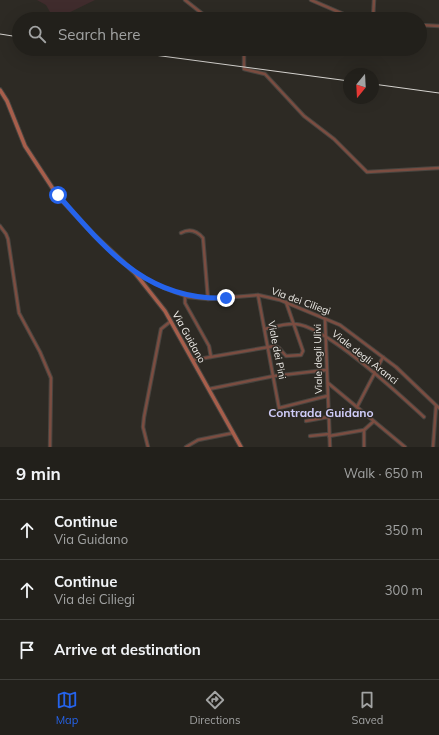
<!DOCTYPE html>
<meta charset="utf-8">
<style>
body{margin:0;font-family:Mulish,sans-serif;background:#2e2d28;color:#f1f3f6}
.compass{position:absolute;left:343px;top:68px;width:36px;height:36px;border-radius:50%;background:#22201b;box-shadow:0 4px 16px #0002;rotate:198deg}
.stop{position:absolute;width:12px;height:12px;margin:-9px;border:3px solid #2563eb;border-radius:50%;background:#fff}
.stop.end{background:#2563eb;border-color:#fff;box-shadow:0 1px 4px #0008}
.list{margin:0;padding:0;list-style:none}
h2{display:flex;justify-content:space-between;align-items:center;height:52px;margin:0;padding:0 16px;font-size:17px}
h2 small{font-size:13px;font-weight:400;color:#a2a3a3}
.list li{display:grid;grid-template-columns:26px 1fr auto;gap:12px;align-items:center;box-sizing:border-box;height:60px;padding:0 16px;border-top:1px solid #3f3e3a}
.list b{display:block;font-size:15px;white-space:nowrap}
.list p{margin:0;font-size:13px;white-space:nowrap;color:#a2a3a3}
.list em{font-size:13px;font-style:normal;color:#a2a3a3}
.icon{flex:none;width:22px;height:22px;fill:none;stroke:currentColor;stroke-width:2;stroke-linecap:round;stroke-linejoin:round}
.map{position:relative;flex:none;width:439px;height:447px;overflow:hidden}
.search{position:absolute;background:#22201b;box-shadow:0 4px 16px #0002;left:12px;right:12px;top:12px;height:44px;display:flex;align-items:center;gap:10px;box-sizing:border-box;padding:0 14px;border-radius:22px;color:#a2a3a3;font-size:15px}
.sheet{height:232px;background:#22201b}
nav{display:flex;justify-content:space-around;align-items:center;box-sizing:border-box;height:56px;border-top:1px solid #3f3e3a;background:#22201b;font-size:11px;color:#a2a3a3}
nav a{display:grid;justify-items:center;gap:2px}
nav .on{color:#2563eb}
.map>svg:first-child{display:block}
.medical{fill:#402c2d}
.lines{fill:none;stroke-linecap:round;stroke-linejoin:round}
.street-casing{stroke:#484540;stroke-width:4.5}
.secondary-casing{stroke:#484540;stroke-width:5.5}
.street{stroke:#7b4d41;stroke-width:2.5}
.secondary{stroke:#a75e4b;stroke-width:3.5}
.rail{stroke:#d6d4d0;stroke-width:1}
.route{stroke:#2563eb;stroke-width:5}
.labels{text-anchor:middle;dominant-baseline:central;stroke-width:3;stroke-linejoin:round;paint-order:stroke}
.street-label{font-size:10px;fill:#efede9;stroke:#2d2a24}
.quarter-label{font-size:12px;font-weight:bold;fill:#cfccf8;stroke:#2d2a24}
</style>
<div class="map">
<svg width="439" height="447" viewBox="0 0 439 447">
<rect width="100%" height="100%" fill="#2d2a24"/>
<path class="medical" d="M37,0h58l-37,18 -8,-6 -4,-7z"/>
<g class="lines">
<defs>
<g id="street">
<path d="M185,0l24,19"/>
<path d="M311,0l44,19"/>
<path d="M373,19l1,-19"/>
<path d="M420,25l19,1"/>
<path d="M238,49l6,6v14l21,5 39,42 30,23 33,33 72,-4"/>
<path d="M0,226l6,8 2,5 11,74 21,39 11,26 -1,69"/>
<path d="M181,233c9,-5 16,-2 22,5l5,61"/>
<path d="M137,274l27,14 24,9 20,2 50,-4 22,5 60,25 56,42 43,41"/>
<path d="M185,295v8l24,43 2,11"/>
<path d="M258,295l21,113 48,-12"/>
<path d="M325,319l5,128"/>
<path d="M265,329c9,-2 20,-6 30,-5 30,1 105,71 129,93"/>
<path d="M193,360l82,-14 4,2 7,8 15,-1 2,-4 -17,-49"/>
<path d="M328,383l77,64"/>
<path d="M209,389l65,-13 52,-6"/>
<path d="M357,407l26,-50"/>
<path d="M306,421l22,-4"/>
<path d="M364,430v17"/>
<path d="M310,436l19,-2"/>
<path d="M329,436l35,-6 9,-8"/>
<path d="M148,447l-5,-20 1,-10 17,-88 10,-8"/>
<path d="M186,447l12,-7 35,-7"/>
<path d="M433,447l3,-41"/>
</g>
<path id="secondary" d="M0,90l7,11 18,45 32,49 37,40 41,38 30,38 76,136"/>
</defs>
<use href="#street" class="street-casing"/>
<use href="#secondary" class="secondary-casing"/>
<use href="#street" class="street"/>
<use href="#secondary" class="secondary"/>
<g class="rail">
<path d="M0,34l19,3"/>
<path d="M109,49l240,32"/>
<path d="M373,84l66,9"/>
</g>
</g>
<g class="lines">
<path class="route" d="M58,195c48,54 88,106 168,103"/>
</g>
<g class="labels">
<g class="street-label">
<text transform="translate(301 301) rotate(20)">Via dei Ciliegi</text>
<text transform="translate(189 337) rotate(61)">Via Guidano</text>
<text transform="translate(277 350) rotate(79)">Viale dei Pini</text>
<text transform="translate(365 357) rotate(38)">Viale degli Aranci</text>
<text transform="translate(318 359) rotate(-91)">Viale degli Ulivi</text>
</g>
<g class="quarter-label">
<text x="321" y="412">Contrada Guidano</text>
</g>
</g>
</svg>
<svg class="compass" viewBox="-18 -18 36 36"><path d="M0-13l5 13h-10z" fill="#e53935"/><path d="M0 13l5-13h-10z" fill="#a2a3a3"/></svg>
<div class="stop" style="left:58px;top:195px"></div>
<div class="stop end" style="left:226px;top:298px"></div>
<div class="search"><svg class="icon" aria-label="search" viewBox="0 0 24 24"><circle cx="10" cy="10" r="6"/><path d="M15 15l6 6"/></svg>Search here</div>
</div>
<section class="sheet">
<h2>9 min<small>Walk · 650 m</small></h2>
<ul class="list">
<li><svg class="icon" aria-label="ahead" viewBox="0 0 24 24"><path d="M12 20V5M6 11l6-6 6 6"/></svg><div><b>Continue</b><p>Via Guidano</p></div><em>350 m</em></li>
<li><svg class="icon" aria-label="ahead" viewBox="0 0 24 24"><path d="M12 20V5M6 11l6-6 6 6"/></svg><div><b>Continue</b><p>Via dei Ciliegi</p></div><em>300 m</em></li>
<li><svg class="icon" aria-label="arrive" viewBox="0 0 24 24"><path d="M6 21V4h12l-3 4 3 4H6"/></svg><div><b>Arrive at destination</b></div></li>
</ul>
</section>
<nav>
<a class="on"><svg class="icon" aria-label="map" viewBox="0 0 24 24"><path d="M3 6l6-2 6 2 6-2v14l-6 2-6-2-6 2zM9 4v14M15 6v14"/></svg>Map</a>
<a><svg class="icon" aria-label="directions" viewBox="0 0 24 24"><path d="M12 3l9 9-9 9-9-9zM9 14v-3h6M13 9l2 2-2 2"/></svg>Directions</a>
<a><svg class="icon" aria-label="saved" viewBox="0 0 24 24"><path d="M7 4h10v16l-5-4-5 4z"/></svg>Saved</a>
</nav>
